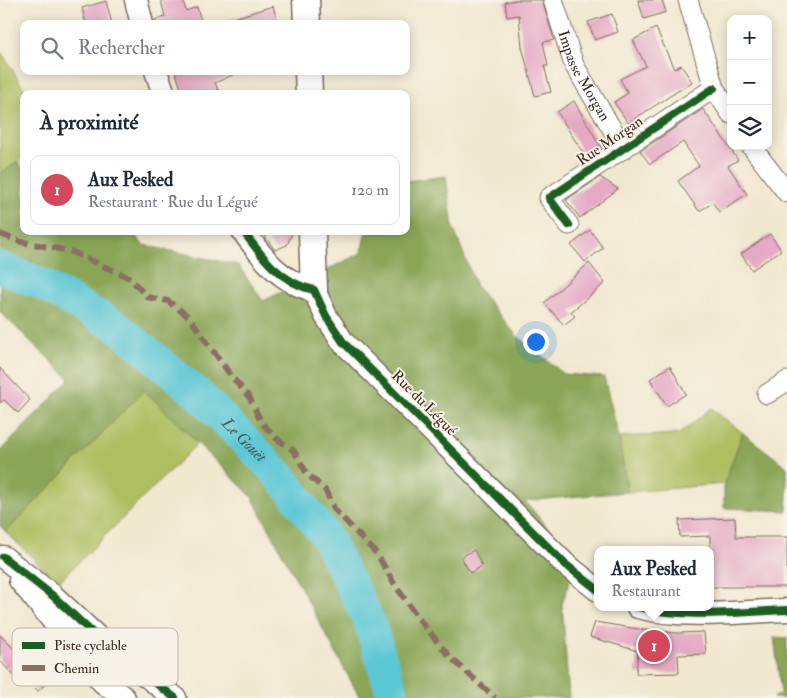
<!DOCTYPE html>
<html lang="fr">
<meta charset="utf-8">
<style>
body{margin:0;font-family:"IM FELL Double Pica",serif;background:#f6f6f7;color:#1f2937}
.controls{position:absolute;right:15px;top:15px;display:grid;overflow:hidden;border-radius:10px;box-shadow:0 2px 12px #0003}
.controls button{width:45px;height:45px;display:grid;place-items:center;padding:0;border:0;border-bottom:1px solid #e0e1e3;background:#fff;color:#1f2937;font:25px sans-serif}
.you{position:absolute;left:535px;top:341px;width:18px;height:18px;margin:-12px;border:4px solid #fff;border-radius:50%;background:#1a73e8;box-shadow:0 0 0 8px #1a73e833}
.badge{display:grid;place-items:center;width:32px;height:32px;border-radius:50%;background:#d1495b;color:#fff;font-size:16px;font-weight:700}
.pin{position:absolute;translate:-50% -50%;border:2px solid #fff;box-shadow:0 1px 5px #0006}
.popup{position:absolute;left:594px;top:546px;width:120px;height:65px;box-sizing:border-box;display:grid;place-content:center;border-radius:10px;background:#fff;filter:drop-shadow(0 1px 4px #0005);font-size:16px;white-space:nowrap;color:#747a83}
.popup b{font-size:19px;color:#1f2937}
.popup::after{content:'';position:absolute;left:50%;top:100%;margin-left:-10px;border:10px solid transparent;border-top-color:#fff}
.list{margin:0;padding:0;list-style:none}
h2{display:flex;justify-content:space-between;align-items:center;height:65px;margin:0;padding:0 20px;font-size:21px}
h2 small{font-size:16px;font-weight:400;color:#747a83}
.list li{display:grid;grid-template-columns:32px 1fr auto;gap:15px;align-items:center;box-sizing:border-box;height:70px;margin:0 10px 10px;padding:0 10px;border:1px solid #e0e1e3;border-radius:10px}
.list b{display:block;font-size:19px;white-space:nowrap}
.list p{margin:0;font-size:16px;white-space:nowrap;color:#747a83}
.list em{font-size:16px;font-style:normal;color:#747a83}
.icon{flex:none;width:28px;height:28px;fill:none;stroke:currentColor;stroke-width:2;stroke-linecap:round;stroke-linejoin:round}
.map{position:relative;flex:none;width:787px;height:698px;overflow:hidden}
.search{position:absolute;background:#fff;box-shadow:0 2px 12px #0003;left:20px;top:20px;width:390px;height:55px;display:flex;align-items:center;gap:12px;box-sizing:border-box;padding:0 18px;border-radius:10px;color:#747a83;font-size:19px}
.panel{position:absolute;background:#fff;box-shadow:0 2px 12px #0003;left:20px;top:90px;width:390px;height:145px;border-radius:10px}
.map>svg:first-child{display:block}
.green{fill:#aebe61;stroke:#747440}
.forest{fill:#8aa557;stroke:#62683a}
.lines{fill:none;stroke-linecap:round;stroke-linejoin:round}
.river{stroke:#5bc7d5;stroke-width:32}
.building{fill:#e5a9c4}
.minor-casing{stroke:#7b6c5c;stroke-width:21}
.tertiary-casing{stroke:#7b6c5c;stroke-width:25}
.secondary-casing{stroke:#7b6c5c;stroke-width:29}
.minor{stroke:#fff;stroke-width:19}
.tertiary{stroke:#fff;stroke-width:22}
.secondary{stroke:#fff;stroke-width:26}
.quiet{stroke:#8d6e63;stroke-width:6;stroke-dasharray:12 6;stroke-linecap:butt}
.cycleway-casing{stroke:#f7f3e8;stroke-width:11}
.cycleway{stroke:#1b5e20;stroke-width:8}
.labels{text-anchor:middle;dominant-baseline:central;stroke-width:4;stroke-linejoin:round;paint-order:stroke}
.street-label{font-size:15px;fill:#3b2a1e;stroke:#f7f3e8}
.water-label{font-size:16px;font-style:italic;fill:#455955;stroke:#f7f3e8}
.key{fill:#f7f3e8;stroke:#bfb7ab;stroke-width:1}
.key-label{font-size:14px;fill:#3b2a1e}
</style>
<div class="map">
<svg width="787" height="698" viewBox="0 0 787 698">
<rect width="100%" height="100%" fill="#f7f3e8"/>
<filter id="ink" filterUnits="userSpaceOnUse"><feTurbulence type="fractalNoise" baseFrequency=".02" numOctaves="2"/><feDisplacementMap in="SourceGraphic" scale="10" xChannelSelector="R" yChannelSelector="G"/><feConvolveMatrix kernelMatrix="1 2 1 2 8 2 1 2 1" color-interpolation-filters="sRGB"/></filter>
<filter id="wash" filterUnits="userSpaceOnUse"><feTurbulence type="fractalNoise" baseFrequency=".0096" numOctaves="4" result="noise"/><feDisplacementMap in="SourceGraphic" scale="20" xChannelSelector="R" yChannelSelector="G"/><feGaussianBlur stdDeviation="1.12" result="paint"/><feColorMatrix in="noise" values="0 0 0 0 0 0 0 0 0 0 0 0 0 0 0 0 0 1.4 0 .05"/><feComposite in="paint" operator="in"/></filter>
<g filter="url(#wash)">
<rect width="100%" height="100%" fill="#f1e8d0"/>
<g class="green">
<path d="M2,53l25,41h-3v63l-24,17v-119z"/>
<path d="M144,390l54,53 -140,140 -52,-51z"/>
<path d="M711,408l32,25 -19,51 -97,8 -8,-55 60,-3z"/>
</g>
<g class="forest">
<path d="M18,162l6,7v62h108l11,14 95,20 25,36 98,-48 5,-22h40v-50l40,-5 7,51 23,59 40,49 48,39 40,3 15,60 8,55 -102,9 29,34 24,20 -16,49 7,94h-209l-108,-201 -108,-107 -138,142 -6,-6v-74l70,-73 -70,-67v-138z"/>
<path d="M743,433l44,34v44l-63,-3v-24z"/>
<path d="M774,637l13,1v60h-14l8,-5z"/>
</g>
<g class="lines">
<path class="river" id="s1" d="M0,267l39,16 77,43 81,67 83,83 47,62 41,81 26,79"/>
</g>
<g id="blocks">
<g class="building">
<path d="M161,0h22l3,11 11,-4 5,17h-46l-1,-4 10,-3z"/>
<path d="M516,0h26l12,40 -11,2 5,24h-4l7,26 -16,4 -13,-49 -3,-32 -12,2 -2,-15z"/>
<path d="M638,0h24l4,12 -22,7z"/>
<path d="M106,1l6,23h-26l-4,-16z"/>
<path d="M273,6l5,18h-50l-1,-4z"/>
<path d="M612,14l6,18 -23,8 -7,-18z"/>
<path d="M656,28l18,41 7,-4 11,17 -64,41 -14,-21 14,-9 -8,-14 26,-13 -13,-26z"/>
<path d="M175,71h66l-26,12 5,11h-37z"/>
<path d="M574,101l28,48 -15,10 -30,-47z"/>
<path d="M703,109l35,51 -10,6 19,28 -28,18 -6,-9 -14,8 -21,-30 21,-15 -16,-24 -33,22 -10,-13z"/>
<path d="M600,177l18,12 -38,29 -14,-18z"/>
<path d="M590,230l13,18 -18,14 -14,-17z"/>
<path d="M261,231h32l-6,14 -12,5z"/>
<path d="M770,234l11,16 -29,20 -11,-16z"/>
<path d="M589,263l16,20 -34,29 4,4 -11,9 -20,-22z"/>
<path d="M670,366l16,28 -19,12 -17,-27z"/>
<path d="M0,368l30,32 -12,13 -14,-13 -4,3z"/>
<path d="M735,518l1,19h51v50h-77v-51l-30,1 -1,-17z"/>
<path d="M474,550l8,16 -12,7 -9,-16z"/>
<path d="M595,622l49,8 34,3 26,-1 2,22 -28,1 1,18 -43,1 2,-23 -48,-14z"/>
<path d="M0,635l15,15 7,-7 32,33 -16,15 -16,-16 -4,5 -18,-19z"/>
</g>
</g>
</g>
<g filter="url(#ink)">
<use href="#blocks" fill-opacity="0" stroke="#7b6c5c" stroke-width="1"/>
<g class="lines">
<defs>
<g id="minor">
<path id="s2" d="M553,0l21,65 50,84"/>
<path d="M688,0l26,88 17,26"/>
<path d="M751,146l36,47"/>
<path d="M569,225l-20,-27 165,-110"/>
<path d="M767,394l20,-13"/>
</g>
<g id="tertiary">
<path d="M136,0l6,24"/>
<path d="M156,71l8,23"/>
<path d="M243,231c19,26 38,52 71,59l12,26 17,26 222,222 33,26"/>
<path d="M3,557l50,39 45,42 77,60"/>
<path d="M20,580l83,102 21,16"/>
<path d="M638,607c45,12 102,5 149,3"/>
</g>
<g id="secondary">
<path d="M306,0l1,24"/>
<path d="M308,71l1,23"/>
<path d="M312,231l2,59"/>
</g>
</defs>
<use href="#minor" class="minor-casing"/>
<use href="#tertiary" class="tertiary-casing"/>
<use href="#secondary" class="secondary-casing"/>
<use href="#minor" class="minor"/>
<use href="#tertiary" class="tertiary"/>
<use href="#secondary" class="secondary"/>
<path class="quiet" d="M0,234l22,8 48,9 60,27 17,19 21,4 21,16 43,60 18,21 11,24 15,16 18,13 13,23 18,16 10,20 42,44 18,31 27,38 28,34 45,41"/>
<defs>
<g id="cycleway">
<path d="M569,225l-20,-27 165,-110"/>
<path d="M243,231c19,26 38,52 71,59l12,26 17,26 222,222 33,26"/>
<path d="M3,557l50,39 45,42 77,60"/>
<path d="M638,607c45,12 102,5 149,3"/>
</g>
</defs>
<use href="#cycleway" class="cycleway-casing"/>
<use href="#cycleway" class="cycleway"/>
</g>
</g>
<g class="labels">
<g class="street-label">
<text stroke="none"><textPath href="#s2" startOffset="82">Impasse Morgan</textPath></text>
<text transform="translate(610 141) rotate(-34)">Rue Morgan</text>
<text transform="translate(424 403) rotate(45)">Rue du Légué</text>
</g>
<g class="water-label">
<text stroke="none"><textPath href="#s1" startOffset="302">Le Gouët</textPath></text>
</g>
</g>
<rect x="12" y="628" width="166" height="58" rx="8" class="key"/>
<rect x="22" y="642" width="23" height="7" fill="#1b5e20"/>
<rect x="22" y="665" width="23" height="6" fill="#8d6e63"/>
<g class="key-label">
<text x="54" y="650">Piste cyclable</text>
<text x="54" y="673">Chemin</text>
</g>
</svg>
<div class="controls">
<button>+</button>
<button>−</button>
<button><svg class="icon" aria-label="layers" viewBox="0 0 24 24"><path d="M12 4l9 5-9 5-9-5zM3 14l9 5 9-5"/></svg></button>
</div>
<div class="you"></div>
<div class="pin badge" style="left:654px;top:646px">1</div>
<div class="popup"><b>Aux Pesked</b>Restaurant</div>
<div class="search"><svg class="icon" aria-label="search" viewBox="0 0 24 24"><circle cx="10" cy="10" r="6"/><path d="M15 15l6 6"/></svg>Rechercher</div>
<section class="panel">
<h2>À proximité<small></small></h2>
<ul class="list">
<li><span class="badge">1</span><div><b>Aux Pesked</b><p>Restaurant · Rue du Légué</p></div><em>120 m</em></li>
</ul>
</section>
</div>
